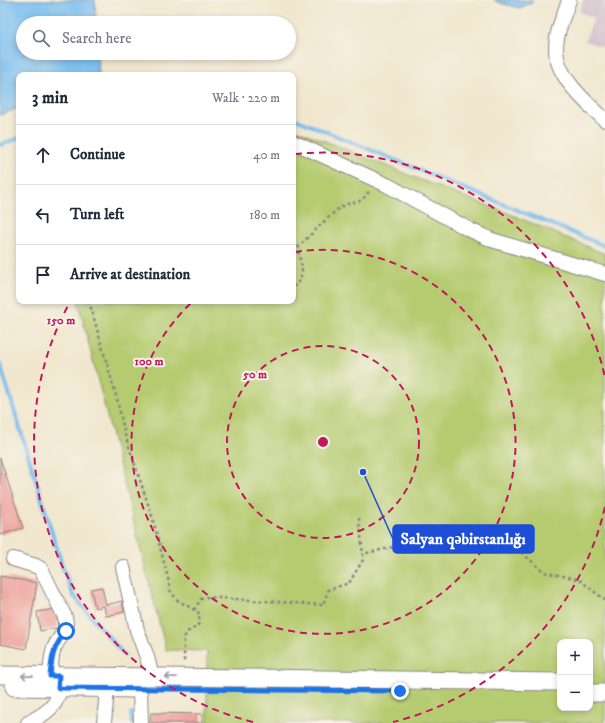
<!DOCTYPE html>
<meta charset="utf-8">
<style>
body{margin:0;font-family:"IM FELL DW Pica",serif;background:#f6f6f7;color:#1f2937}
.controls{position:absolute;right:12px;bottom:12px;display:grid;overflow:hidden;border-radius:8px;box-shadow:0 2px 6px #0003}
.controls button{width:36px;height:36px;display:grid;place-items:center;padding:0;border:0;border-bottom:1px solid #e0e1e3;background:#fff;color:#1f2937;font:20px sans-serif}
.stop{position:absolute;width:12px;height:12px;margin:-9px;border:3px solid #1a73e8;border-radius:50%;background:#fff}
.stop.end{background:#1a73e8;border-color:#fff;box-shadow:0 1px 4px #0008}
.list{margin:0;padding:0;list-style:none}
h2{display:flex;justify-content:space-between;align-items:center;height:52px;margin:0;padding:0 16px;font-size:17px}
h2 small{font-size:13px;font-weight:400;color:#747a83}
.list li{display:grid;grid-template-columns:26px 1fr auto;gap:12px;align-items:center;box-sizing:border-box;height:60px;padding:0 16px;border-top:1px solid #e0e1e3}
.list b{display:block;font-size:15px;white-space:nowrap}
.list em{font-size:13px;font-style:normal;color:#747a83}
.icon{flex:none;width:22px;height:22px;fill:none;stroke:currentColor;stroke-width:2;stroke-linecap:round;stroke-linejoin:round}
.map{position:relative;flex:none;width:605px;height:723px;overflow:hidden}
.search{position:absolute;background:#fff;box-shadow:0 2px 6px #0003;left:16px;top:16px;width:280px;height:44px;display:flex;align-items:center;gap:10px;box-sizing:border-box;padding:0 14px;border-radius:22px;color:#747a83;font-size:15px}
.panel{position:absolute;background:#fff;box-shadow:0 2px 6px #0003;left:16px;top:72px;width:280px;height:232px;border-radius:8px}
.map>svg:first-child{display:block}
.industrial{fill:#d0bdcd}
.green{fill:#b5cb6f;stroke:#6c7655;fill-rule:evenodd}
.water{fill:#78bdef;stroke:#4d7095}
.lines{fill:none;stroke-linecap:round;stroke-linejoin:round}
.stream{stroke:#78bdef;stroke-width:4}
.building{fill:#ed9f98}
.minor-casing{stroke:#8a8484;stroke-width:16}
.major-casing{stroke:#8a8484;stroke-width:19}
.path{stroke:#8a8484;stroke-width:2.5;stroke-dasharray:3 3;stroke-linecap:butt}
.minor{stroke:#fff;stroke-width:14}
.major{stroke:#fff;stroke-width:17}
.oneway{stroke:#9c9ca7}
.route{stroke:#1a73e8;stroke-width:5}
.ring{fill:none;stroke:#c2185b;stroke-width:2;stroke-dasharray:7 5}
.centre{fill:#c2185b;stroke:#f7f3e8;stroke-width:2}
.ring-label{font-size:12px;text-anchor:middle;font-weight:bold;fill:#c2185b;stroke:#f7f3e8;stroke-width:4;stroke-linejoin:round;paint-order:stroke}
.leader{fill:none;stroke:#1d4ed8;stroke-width:1.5}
.callout-dot{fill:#1d4ed8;stroke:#f7f3e8;stroke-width:1.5}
.callout{fill:#1d4ed8;stroke:#1d4ed8;stroke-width:1.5}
.callout-label{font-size:16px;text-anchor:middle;font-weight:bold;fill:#fff}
</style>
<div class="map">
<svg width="605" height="723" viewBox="0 0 605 723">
<rect width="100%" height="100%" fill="#f7f3e8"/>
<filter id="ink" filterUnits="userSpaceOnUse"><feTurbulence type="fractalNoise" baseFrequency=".025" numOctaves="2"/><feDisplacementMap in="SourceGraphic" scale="8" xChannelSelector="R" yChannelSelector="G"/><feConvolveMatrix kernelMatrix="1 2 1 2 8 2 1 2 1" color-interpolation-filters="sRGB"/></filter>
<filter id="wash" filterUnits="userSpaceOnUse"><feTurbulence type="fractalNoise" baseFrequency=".012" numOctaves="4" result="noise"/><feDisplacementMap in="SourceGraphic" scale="16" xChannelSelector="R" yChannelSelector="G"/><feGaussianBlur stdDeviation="0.9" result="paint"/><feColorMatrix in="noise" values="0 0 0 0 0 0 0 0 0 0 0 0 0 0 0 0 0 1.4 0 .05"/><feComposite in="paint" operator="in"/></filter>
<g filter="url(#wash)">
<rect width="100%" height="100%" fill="#f1e7ce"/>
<path class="industrial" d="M583,0h22v48l-20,-7 9,-23 -15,-6z"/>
<path class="green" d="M293,128l160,65 50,18 102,43v469h-397l-1,-9v-63l-41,-1 -88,-349h215zM560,642h30v66h-30z"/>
<g class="water">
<path d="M0,0h95l1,23h-73v30h75l1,22h-80v33l-19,7z"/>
<path d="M494,0h39l-1,3 -12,5 -17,-4z"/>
</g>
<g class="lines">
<g class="stream">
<path d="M293,118l312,128"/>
<path d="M0,145l19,-7"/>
<path d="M0,364l63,204 10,27 51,60"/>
<path d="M131,713l1,10"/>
</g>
</g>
<g id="blocks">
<g class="building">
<path d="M0,458l23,70 -23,7z"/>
<path d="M0,576l37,7 -11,66 -26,-5z"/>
<path d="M102,587l4,18 16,-4 2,11 -18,4 -2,-10 -9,2 -4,-19z"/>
<path d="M56,609l2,19 -18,3 -3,-19z"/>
<path d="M151,713l51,1v9h-52z"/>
</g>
</g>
</g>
<g filter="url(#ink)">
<use href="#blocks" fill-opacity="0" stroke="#8a8484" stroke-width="1"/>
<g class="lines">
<defs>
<g id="minor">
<path d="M569,0c-5,15 -13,32 -13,48 -1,28 30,54 49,72"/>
<path d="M293,142l94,43 83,45 22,10 113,34"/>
<path d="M13,559l23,7 5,3 24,48c4,16 -5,17 -11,31 -3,9 -3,19 -4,28"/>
<path d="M123,567l14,63 10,27 5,20"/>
<path d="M140,689l1,34"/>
<path d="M28,723c11,-6 27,-14 30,-28 1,-5 1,-11 1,-17"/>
<path d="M104,723l3,-34"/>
</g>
<g id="major">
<path d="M0,675l560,7"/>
<path d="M14,687l124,2"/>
<path d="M590,693h15"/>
</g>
</defs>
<use href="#minor" class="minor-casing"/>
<use href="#major" class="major-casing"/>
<g class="path">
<path d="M293,287c14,-11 8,-21 5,-37l1,-4c13,-12 28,-29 42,-39 14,-9 16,2 29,-17"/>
<path d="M89,301l28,98 8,36 27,81 16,62 2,12 7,10 21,12c4,13 -1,15 -11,20l-3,6v25"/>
<path d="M359,518l4,36"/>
<path d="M194,610l7,-11 5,-2 117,8 5,-15 21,-7 14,-23v-6l30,-7 112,-9 39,34 29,6 8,3 24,19"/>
</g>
<use href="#minor" class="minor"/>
<use href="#major" class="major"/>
</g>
<defs><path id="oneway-shaft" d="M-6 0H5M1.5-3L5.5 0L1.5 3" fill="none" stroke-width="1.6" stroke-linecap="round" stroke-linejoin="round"/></defs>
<g class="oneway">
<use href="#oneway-shaft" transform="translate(27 676) rotate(-179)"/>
<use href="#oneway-shaft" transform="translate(171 677) rotate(-179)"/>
</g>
</g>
<g class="lines" filter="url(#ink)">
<path class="route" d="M66,631c-13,17 -14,24 -16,45h9l-1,12 342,3"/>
</g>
<g class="ring">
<circle cx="323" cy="442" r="96"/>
<path d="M295 252A192 192 0 1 1 192 302"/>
<path d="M605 507A289 289 0 0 1 393 722M253 722A289 289 0 0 1 70 302M295 154A289 289 0 0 1 605 377"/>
</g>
<circle cx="323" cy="442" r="6" class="centre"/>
<g class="ring-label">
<text x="61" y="324">150 m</text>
<text x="149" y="365">100 m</text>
<text x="255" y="378">50 m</text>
</g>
<path class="leader" d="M363 472L393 539"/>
<circle class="callout-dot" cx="363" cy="472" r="4"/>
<rect class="callout" x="393" y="525" width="141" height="28" rx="4"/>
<g class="callout-label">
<text x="463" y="544">Salyan qəbirstanlığı</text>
</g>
</svg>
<div class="controls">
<button>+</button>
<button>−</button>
</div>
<div class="stop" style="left:66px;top:631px"></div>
<div class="stop end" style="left:400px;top:691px"></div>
<div class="search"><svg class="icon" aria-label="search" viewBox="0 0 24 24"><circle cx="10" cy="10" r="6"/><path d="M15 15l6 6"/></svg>Search here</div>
<section class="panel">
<h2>3 min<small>Walk · 220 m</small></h2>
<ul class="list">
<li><svg class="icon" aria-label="ahead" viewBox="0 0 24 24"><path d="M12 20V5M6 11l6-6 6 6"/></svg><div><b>Continue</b></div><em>40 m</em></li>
<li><svg class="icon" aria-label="left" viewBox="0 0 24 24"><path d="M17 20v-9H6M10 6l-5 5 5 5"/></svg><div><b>Turn left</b></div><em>180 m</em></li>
<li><svg class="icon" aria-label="arrive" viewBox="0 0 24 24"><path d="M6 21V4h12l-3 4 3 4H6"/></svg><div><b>Arrive at destination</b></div></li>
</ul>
</section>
</div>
